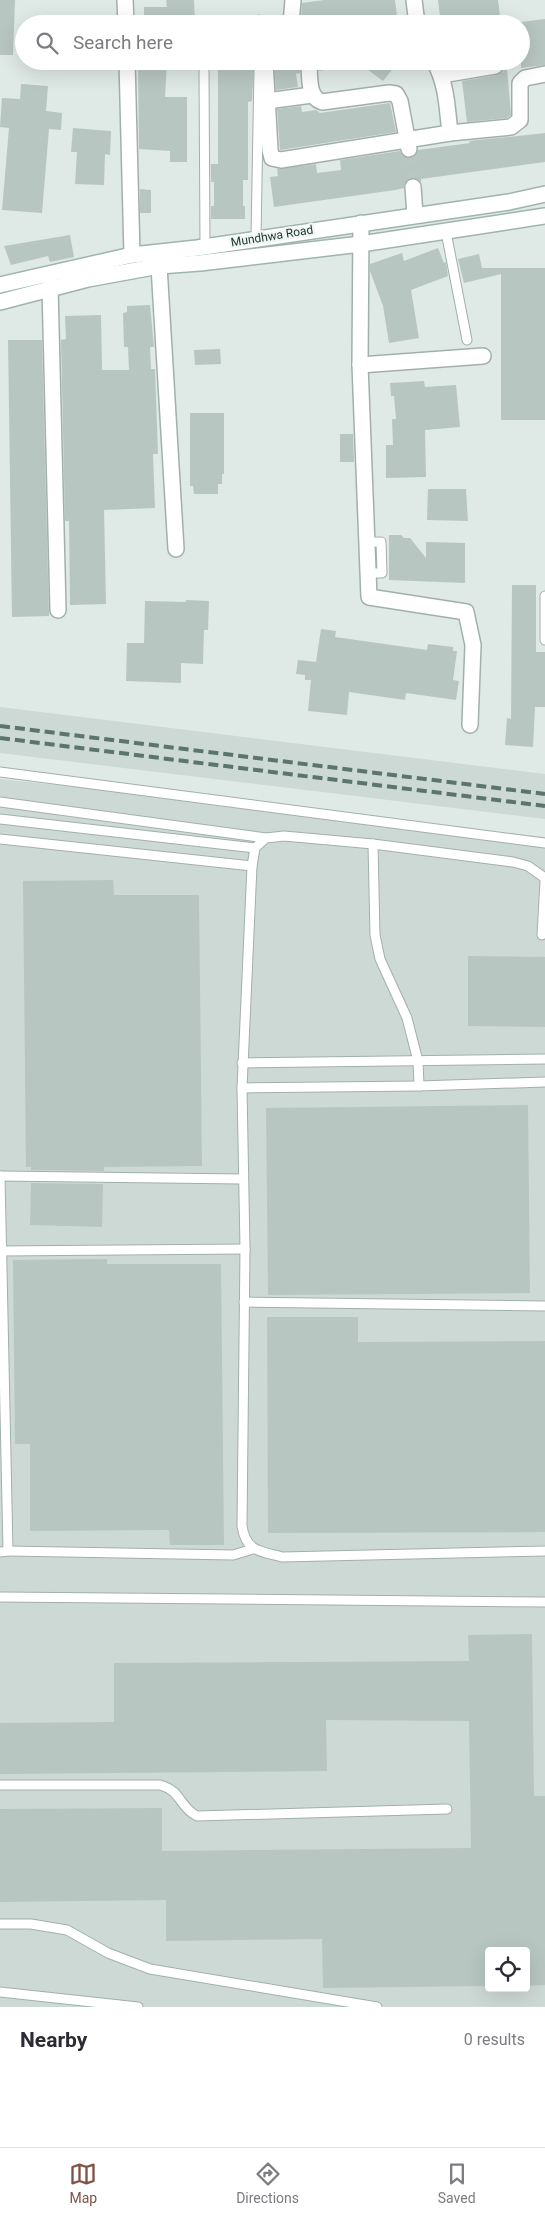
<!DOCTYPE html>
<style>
body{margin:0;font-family:Roboto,sans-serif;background:#f7f7f7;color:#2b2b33}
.controls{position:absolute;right:15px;bottom:15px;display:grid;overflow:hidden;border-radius:5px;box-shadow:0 5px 20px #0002}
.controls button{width:45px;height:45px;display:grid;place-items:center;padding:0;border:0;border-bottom:1px solid #e1e1e2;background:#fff;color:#2b2b33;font:25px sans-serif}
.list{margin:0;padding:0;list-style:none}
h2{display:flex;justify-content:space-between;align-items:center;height:65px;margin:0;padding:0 20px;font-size:21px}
h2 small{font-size:16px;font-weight:400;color:#7c7c81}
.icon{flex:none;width:28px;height:28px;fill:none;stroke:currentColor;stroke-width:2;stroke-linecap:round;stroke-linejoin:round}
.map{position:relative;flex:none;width:545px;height:2007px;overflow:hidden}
.search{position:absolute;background:#fff;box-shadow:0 5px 20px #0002;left:15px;right:15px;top:15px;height:55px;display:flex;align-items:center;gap:12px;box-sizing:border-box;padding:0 18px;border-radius:28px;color:#7c7c81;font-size:19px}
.sheet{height:140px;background:#fff}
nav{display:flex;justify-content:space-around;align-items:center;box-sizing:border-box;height:70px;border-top:1px solid #e1e1e2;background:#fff;font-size:14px;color:#7c7c81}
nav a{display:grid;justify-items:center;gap:2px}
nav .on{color:#805246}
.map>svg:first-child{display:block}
.built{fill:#cdd9d4;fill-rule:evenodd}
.building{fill:#b8c6c1}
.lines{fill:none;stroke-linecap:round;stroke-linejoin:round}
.minor-tunnel{stroke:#b9c6c1;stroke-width:15;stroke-dasharray:15 8;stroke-linecap:butt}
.service-casing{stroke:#a2b0ac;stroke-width:11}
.minor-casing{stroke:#a2b0ac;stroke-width:18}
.secondary-casing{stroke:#9fb4ad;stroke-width:18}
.service{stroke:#fff;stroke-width:9}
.minor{stroke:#fff;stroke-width:15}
.secondary{stroke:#fff;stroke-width:15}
.rail{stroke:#5b746d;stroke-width:4;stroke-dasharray:10 5;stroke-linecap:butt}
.labels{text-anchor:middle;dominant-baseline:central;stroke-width:4.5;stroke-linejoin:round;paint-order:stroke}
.street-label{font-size:12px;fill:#213832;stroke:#eff6f3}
</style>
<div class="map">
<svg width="545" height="2007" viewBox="0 0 545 2007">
<rect width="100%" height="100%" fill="#dfe9e5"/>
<g class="built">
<path d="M0,707l545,67v45l-545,-66z"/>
<path d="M0,779l545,58v1170h-545zM489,1951h37v37h-37z"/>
</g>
<g class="building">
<path d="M0,0h15l-2,55h-13z"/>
<path d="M166,0h28l1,24h-51v-17h23z"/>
<path d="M324,0h71l3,24h-92v-5l-5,1 1,-17z"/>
<path d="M438,0h60l3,24h-60z"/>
<path d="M545,19v46l-24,3v-46z"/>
<path d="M138,61h29l-2,36h22v65h-17v-11l-31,-2z"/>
<path d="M218,61h36l-2,40 -4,1v78h-5v26h2v13h-34v-13h3v-24h-3v-18h7z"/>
<path d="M274,61h26v12l-4,1 2,13 -22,3z"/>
<path d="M318,61h20v7l-19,3z"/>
<path d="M356,61h43l-16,20z"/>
<path d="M507,68l4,47 -4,3 -40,4 -5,-41 35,-6z"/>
<path d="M21,84l27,2 -2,25 16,2 -1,17 -12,-1 -7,84 -40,-3 7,-82 -9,-1 2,-29 18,1z"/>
<path d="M390,103l6,29 -116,18 -3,-41 24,-3 1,6 14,-2 4,3z"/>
<path d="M73,128l38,3 -1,24 -5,-1 -1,31 -29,-1 2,-32h-6z"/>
<path d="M545,133v29l-124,17v4l-3,-4 -6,-1 -7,4 -1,6 -9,2 -121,17 -4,-30 8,-1 -1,-7 39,-5 1,9 24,-3 -1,-10 60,-9 2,4 8,3 5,-2 3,-6 52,-7 -1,-2z"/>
<path d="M140,189l11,1v23h-11z"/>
<path d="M70,235l4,22 -24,5 -2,-6 -37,9 -7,-19z"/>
<path d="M438,248l6,15 2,-1 2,14 -37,14 8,48 -30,5 -6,-37 -13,-35v-7l32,-11 2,8z"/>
<path d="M479,254l3,14h63v152h-44v-146l-37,9 -6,-24z"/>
<path d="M150,305l4,42h-4l1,22h4l3,85h-5l2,54 -51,2 2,94 -36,1 -1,-84h-4l-4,-181 5,-1 -1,-23 36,-1 1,55h27l-1,-23h-4l-1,-34 4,-1v-6z"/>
<path d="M8,340h34l7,276 -37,1z"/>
<path d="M220,349l1,15 -26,1 -1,-15z"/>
<path d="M424,381l1,6 31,-2 4,42 -35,3 1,47 -40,1v-33h7l-1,-26h4l-2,-23h-3l-1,-13z"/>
<path d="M190,413h34v61h-2v10h-4v10h-24l-1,-8h-3z"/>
<path d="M340,434h13l1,28h-14z"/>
<path d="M428,489h38l2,32 -41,-1z"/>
<path d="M389,535h12l3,3h6l16,20v-16l39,1v40l-76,-3z"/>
<path d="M512,585h24v67h9v55h-10l-2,40 -28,-2 2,-27 4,1z"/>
<path d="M186,600l23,1 -1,29h-4l-1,34 -22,-1v20l-55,-2 1,-38h17l1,-42 41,1z"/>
<path d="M321,629l15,2 -1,6 92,13 1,-6 25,3v4h4l-4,29 6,1 -3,19 -50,-7 -1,7 -56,-8 -2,23 -39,-4 3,-31h-6v-5l-9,-1 2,-14 18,2z"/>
<path d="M113,880l1,15h85l3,271 -98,1v4l-73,-1v-3h-5l-3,-286z"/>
<path d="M468,956l77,1v70l-77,-1z"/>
<path d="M528,1105l2,188 -262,2 -2,-187z"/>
<path d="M31,1183l72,1 -1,43 -72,-2z"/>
<path d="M107,1259v5h114l3,281h-54l-1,-15 -139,1v-87h-15l-2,-184z"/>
<path d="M267,1317h91v25l187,-1v191l-277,1z"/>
<path d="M532,1634l2,162h11v189l-19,1v-35h-37v35l-166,2 -1,-49 -156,2v-41l-166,2v-93l162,-1v43l309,-3 -2,-127 -143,-1 1,51 -327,3v-51l114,-1v-59l355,-2 -1,-26z"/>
</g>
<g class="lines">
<path class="minor-tunnel" d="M409,149l4,38"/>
<defs>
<g id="service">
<path d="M259,24v-4"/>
<path d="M204,71l1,176"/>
<path d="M446,232l21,108"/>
<path d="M256,238l3,-169"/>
<path d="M366,542h15l1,31h-14"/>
<path d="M545,596v44"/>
<path d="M0,772l545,71"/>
<path d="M0,802l266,36"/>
<path d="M0,819l255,29"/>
<path d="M0,839l252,27"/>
<path d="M373,844l2,91 5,24 27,59 11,43 1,25"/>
<path d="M545,878l-17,-12 -15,-4 -140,-18 -89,-8 -18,2 -11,10 -3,18 -10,222 3,161 -3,277c4,26 18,25 40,31l263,-6"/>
<path d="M542,935l3,-54"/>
<path d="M242,1063l303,-4"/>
<path d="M242,1088l177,-2 126,-4"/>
<path d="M0,1176l8,375 -8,1"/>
<path d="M0,1176l242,3"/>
<path d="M0,1251l245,-2"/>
<path d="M244,1302l301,4"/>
<path d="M8,1551l225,4 20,-6"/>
<path d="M0,1597l545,5"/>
<path d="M0,1785h160c22,6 19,22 37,31l250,-7"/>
<path d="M0,1924h31l36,6 41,23 42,16 227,38"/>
<path d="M0,1992l138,15"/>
</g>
<g id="minor">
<path d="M125,0l1,24"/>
<path d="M414,0l3,24"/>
<path d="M291,24l2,-24"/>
<path d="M127,61l5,194"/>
<path d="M265,61l5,89 2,8 9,2 169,-27 61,-6 9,-7v-37l5,-5 20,-4"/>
<path d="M309,61c1,14 -2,36 13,41l67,-9 7,1 4,7 9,48"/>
<path d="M434,61c13,23 13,47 16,72"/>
<path d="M442,75l47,-8 6,-1 2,-5"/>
<path d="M267,101l45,-6"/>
<path d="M413,187l2,28"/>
<path d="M361,223l-1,142 9,232 97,15 7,33 -3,80"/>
<path d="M159,266l17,283"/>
<path d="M50,287l8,323"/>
<path d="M360,365l123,-9"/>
</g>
<g id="secondary">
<path d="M0,285l132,-30 65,-7 312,-46 36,-8"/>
<path d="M0,302l88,-23 71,-13 41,-3 161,-19 184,-28"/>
</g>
</defs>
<use href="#service" class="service-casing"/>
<use href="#minor" class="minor-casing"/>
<use href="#secondary" class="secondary-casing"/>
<use href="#service" class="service"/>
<use href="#minor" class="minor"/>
<use href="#secondary" class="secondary"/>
<g class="rail">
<path d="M0,726l545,68"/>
<path d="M0,738l545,68"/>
</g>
</g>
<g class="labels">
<g class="street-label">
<text transform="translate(272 236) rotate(-9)">Mundhwa Road</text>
</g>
</g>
</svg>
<div class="controls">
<button><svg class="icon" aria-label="locate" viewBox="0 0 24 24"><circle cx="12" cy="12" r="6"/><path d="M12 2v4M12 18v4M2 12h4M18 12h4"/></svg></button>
</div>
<div class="search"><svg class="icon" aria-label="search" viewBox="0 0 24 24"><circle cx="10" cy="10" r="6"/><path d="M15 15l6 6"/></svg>Search here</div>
</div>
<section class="sheet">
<h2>Nearby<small>0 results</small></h2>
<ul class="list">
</ul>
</section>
<nav>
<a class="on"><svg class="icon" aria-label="map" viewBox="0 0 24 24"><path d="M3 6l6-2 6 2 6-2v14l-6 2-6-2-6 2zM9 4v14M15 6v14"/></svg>Map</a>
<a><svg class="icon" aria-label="directions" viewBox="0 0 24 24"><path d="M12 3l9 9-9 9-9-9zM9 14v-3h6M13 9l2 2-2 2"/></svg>Directions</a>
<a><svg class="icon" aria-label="saved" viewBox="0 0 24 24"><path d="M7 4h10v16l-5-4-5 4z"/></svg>Saved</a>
</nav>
